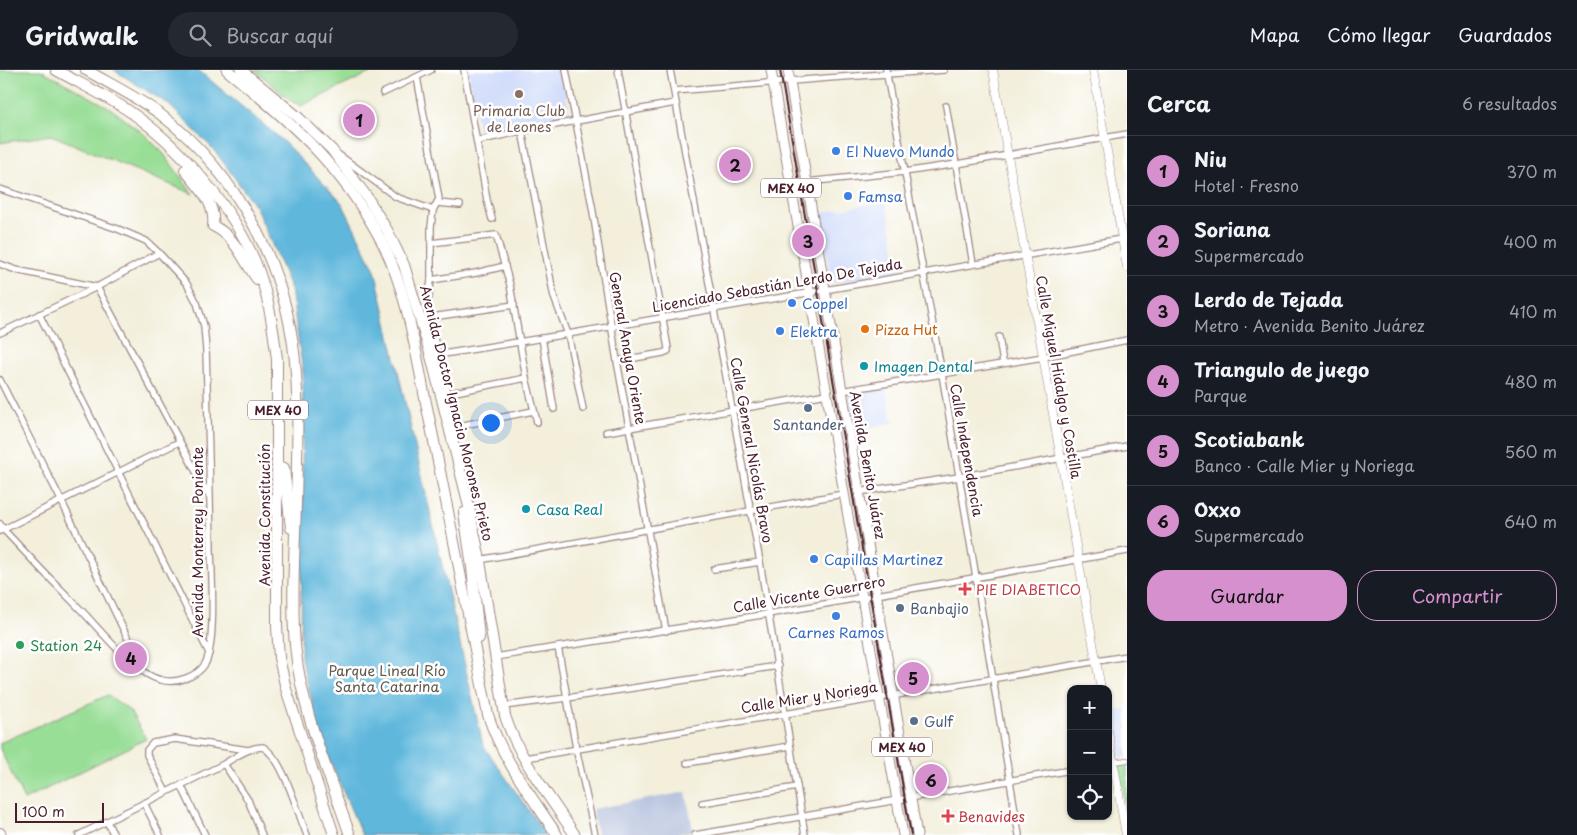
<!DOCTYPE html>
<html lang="es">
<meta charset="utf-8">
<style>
body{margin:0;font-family:"Playpen Sans",sans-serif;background:#242831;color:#f1f3f6}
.controls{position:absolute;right:15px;bottom:15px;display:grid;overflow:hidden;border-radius:10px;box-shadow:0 1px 4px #0004}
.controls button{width:45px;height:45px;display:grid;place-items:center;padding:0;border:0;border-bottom:1px solid #363941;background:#171b24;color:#f1f3f6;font:25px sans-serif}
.scale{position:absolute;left:15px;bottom:12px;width:89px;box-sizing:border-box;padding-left:5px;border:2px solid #4a1f2b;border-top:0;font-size:14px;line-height:18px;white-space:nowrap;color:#4a1f2b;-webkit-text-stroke:4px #fff;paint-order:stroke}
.you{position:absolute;left:490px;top:352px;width:18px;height:18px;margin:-12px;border:4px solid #fff;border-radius:50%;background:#1a73e8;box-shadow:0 0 0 8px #1a73e833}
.badge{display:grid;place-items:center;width:32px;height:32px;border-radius:50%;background:#d690ce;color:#111;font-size:16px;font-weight:700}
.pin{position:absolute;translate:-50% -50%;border:2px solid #fff;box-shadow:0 1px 5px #0006}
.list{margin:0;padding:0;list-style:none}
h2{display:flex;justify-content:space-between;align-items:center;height:65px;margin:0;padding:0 20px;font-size:21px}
h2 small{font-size:16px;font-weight:400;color:#9ea1a6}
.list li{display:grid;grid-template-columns:32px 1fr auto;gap:15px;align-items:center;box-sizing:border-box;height:70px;padding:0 20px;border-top:1px solid #363941}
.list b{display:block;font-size:19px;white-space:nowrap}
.list p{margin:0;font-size:16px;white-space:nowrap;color:#9ea1a6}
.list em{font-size:16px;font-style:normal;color:#9ea1a6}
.actions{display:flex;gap:10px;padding:15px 20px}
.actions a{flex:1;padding:11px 0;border:1px solid #d690ce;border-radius:20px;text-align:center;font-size:18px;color:#d690ce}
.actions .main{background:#d690ce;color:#111}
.icon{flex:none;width:28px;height:28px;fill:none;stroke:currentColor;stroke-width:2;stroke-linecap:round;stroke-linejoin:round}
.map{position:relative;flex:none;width:1127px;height:765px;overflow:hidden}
header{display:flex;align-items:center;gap:30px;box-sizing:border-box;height:70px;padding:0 25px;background:#171b24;border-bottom:1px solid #363941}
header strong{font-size:24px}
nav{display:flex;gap:28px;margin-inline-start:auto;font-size:18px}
.search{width:350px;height:45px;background:#242831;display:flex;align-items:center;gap:12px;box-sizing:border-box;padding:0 18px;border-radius:28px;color:#9ea1a6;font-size:19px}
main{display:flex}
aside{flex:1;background:#171b24}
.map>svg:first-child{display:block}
.built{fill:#cedafa}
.industrial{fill:#b9c4de}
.green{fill:#99de97;stroke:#727e61}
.water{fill:#5eb7dc;stroke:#546b84}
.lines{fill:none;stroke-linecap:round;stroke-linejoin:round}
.pedestrian-casing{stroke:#9e8783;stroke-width:6}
.minor-casing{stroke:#9e8783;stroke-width:8}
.tertiary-casing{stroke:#9e8783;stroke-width:9}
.primary-casing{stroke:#9e8783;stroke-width:11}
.trunk-casing{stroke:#9e8783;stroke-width:12}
.pedestrian{stroke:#fff;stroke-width:4.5}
.minor{stroke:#fff;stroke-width:5.5}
.tertiary{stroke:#fff;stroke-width:8}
.primary{stroke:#fff;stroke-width:9}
.trunk{stroke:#fff;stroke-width:10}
.rail{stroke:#4a1f2b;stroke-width:2}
.education-dot{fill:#8d6e63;stroke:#fff;stroke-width:2}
.shop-dot{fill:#3f7fe0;stroke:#fff;stroke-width:2}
.food-dot{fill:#e8710a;stroke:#fff;stroke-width:2}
.culture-dot{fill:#0f9aa8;stroke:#fff;stroke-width:2}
.service-dot{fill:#5c6f8a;stroke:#fff;stroke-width:2}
.health-dot{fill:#e0444e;stroke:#fff;stroke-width:2}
.leisure-dot{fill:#2e9e5b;stroke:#fff;stroke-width:2}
.labels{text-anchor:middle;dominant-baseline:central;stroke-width:5;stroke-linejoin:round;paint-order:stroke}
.shield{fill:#fff;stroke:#80626b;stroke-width:1}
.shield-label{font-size:12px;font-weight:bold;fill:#4a1f2b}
.education-label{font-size:14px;fill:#785e54;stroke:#fff}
.shop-label{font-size:14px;fill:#366cbe;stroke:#fff;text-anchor:start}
.street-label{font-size:14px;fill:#4a1f2b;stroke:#fff}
.food-label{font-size:14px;fill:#c56008;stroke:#fff;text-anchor:start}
.culture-label{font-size:14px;fill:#0d838f;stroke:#fff;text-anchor:start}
.service-label{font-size:14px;fill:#4e5e75;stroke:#fff;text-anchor:start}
.health-label{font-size:14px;fill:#be3a42;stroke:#fff;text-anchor:start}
.leisure-label{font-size:14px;fill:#27864d;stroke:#fff;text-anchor:start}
.park-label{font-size:14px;fill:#62584b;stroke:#fff}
</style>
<header>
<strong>Gridwalk</strong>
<div class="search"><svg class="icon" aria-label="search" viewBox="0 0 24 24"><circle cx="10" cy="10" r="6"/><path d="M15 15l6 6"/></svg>Buscar aquí</div>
<nav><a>Mapa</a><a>Cómo llegar</a><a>Guardados</a></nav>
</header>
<main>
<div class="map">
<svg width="1127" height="765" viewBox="0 0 1127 765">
<rect width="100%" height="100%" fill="#fff"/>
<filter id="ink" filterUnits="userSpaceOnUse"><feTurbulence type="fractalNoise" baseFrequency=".02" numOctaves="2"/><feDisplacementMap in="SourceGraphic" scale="10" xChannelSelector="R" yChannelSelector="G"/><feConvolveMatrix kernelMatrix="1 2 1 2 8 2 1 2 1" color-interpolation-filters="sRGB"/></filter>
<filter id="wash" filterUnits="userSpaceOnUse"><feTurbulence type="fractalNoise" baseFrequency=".0096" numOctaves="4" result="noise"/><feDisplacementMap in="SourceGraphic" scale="20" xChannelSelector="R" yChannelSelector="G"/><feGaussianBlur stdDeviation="1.12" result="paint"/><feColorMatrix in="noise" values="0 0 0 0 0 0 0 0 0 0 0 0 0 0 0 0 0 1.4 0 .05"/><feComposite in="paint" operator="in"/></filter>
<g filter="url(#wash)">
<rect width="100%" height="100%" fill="#f3efdb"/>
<g class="built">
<path d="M468,0h93l9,48 -91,15z"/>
<path d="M886,131l13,71 -68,11 -12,-70z"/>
<path d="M886,317l7,36 -39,7 -6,-36z"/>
<path d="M1127,639v47l-11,2 -8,-46z"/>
</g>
<path class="industrial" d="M686,722l7,39 -23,4h-73l-5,-26z"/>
<g class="green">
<path d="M0,0h41l69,38 34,26 19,19 30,41 -142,-59 -51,8z"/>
<path d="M255,0h121l-75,36 -10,-5z"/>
<path d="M108,625l22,16 16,28 -122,61 -24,-51v-6z"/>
<path d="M1127,693v50l-9,-48z"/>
</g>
<path class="water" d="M114,0h84l84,70 60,63 33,67 108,475 63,90h-184l-39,-90 -22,-87 2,-286 -12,-83 -35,-82 -41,-56 -47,-47z"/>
</g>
<g filter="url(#ink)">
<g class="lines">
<defs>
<path id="pedestrian" d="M1114,692l13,-2"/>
<g id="minor">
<path d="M464,0l23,130 5,19"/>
<path d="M566,0l26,136 25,155 49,270"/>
<path d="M670,0l90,492 45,273"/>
<path d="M886,0l56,304 77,461"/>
<path d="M417,7l22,122 -6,11 -2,17v53l-4,31 21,82"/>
<path d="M674,21l154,-13 116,-8"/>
<path d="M383,23l48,-23"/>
<path d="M946,36l27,158"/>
<path d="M522,61l32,166 14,37 15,75"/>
<path d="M477,71l45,-10 153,-28"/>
<path d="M339,85l57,42 37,13"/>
<path d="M806,112l98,-10 53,-8 170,-30"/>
<path d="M0,119l118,40 28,12 13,12 28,31 10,19 7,23 2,24c2,67 4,134 5,201 1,24 5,95 -6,113 -8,13 -29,20 -44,16 -26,-6 -60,-49 -79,-69 -27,-27 -53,-54 -79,-82l-3,-5"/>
<path d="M437,133l23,2"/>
<path d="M431,173l65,-8 14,50 16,93 11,44"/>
<path d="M0,194l16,6 81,17 112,209"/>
<path d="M431,210l45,-7 29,-7"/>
<path d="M39,244l170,339"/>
<path d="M425,248l89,-13"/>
<path d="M0,263l97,-46 62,-34"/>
<path d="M999,267l4,26"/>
<path d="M542,268l12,71"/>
<path d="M431,286l137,-22 559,-96"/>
<path d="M617,291l46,-8 5,-2v-3l-50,-278"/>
<path d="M0,310l61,120 82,170"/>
<path d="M841,321l202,-34 84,-17"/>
<path d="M445,324l81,-16"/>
<path d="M449,358l84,-17"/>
<path d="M606,362l221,-38"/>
<path d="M858,422l101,-15 168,-31"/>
<path d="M0,461l179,-89"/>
<path d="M479,490l364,-66"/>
<path d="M714,499l46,-7"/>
<path d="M558,577l18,101 19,87"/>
<path d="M495,587l273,-43 359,-63"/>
<path d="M503,636l64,-8 211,-32"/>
<path d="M525,688l602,-102"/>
<path d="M687,693l103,-17"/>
<path d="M224,694l24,36 14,35"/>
<path d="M181,715l24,50"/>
<path d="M166,722l-19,-37v-5l6,-7 22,-4 73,11"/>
<path d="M144,733l16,32"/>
<path d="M702,733l95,-16"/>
<path d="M107,752l7,13"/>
<path d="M79,765l145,-71c12,-7 25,-17 39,-17 21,12 34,65 44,88"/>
<path d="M695,765l376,-65"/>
</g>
<g id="tertiary">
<path d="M993,0l108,619"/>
<path d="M1093,0l34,197"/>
<path d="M1108,661l18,104"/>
</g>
<g id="primary">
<path d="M771,0l132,765"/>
<path d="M788,0l129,765"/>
</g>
<g id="trunk">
<path d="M56,0c23,13 48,25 70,39 53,35 110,101 132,160 11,29 15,59 19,90v267l2,32 7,31 48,146"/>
<path d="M86,0c24,14 51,27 74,44 80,61 130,159 136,260 3,42 1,86 0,129 -1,46 -5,96 -1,142 6,66 34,128 55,190"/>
<path d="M227,0c64,52 114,95 154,170 26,50 34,108 45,163 22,104 41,208 62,312 14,44 44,82 69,120"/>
<path d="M241,0l57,47 34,33 35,47 20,33 17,35 27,91 36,142 12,57 26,161c14,43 45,81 70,119"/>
<path d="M185,100c13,17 31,32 28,56 22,10 30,34 44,53"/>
<path d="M284,398l7,60"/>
<path d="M464,443l8,54 7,71"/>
<path d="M0,763l1,2"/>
</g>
</defs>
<use href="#pedestrian" class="pedestrian-casing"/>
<use href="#minor" class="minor-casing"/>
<use href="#tertiary" class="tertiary-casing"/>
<use href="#primary" class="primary-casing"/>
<use href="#trunk" class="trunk-casing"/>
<use href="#pedestrian" class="pedestrian"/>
<use href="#minor" class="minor"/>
<use href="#tertiary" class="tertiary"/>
<use href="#primary" class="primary"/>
<use href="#trunk" class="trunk"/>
<path class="rail" d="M780,0l131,765"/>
</g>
</g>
<circle class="education-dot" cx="519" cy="24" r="5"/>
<g class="shop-dot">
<circle cx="836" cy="81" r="5"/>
<circle cx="848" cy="126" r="5"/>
<circle cx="792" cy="233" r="5"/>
<circle cx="780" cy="261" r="5"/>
<circle cx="814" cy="489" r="5"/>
<circle cx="836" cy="546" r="5"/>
</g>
<circle class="food-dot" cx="865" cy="259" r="5"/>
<g class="culture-dot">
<circle cx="864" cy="296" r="5"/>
<circle cx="526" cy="439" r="5"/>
</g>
<g class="service-dot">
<circle cx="808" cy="338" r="5"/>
<circle cx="900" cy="538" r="5"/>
<circle cx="914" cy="651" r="5"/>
</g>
<g class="health-dot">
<path d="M962.5 511.5h5v5h5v5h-5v5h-5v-5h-5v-5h5z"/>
<path d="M945.5 738.5h5v5h5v5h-5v5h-5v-5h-5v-5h5z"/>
</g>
<circle class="leisure-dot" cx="20" cy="575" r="5"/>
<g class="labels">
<g class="shield">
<rect x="761" y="108.5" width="60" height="19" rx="4"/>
<rect x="248" y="330.5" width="60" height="19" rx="4"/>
<rect x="872" y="667.5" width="60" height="19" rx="4"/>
</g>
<g class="shield-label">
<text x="791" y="118">MEX 40</text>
<text x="278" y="340">MEX 40</text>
<text x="902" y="677">MEX 40</text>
</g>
<g class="education-label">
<text x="519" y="40">Primaria Club<tspan x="519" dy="16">de Leones</tspan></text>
</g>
<g class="shop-label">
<text x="846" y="81">El Nuevo Mundo</text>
<text x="858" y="126">Famsa</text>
<text x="802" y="233">Coppel</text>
<text x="790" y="261">Elektra</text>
<text x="824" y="489">Capillas Martinez</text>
<text x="836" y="562" text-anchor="middle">Carnes Ramos</text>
</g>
<g class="street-label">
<text transform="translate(777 215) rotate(-10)">Licenciado Sebastián Lerdo De Tejada</text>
<text transform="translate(628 278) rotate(80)">General Anaya Oriente</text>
<text transform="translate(1059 307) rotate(80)">Calle Miguel Hidalgo y Costilla</text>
<text transform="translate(457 343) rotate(76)">Avenida Doctor Ignacio Morones Prieto</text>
<text transform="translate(752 380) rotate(80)">Calle General Nicolás Bravo</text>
<text transform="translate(967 380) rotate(80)">Calle Independencia</text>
<text transform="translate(868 395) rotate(80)">Avenida Benito Juárez</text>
<text transform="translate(264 445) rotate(-90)">Avenida Constitución</text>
<text transform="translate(197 472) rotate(-90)">Avenida Monterrey Poniente</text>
<text transform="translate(809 524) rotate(-10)">Calle Vicente Guerrero</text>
<text transform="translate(809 627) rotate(-9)">Calle Mier y Noriega</text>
</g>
<g class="food-label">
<text x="875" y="259">Pizza Hut</text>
</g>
<g class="culture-label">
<text x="874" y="296">Imagen Dental</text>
<text x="536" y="439">Casa Real</text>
</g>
<g class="service-label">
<text x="808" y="354" text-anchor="middle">Santander</text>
<text x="910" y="538">Banbajio</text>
<text x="924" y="651">Gulf</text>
</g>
<g class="health-label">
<text x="976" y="519">PIE DIABETICO</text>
<text x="958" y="746">Benavides</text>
</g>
<g class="leisure-label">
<text x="30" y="575">Station 24</text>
</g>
<g class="park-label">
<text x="387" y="600">Parque Lineal Río<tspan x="387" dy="16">Santa Catarina</tspan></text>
</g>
</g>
</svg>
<div class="controls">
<button>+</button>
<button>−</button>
<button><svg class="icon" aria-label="locate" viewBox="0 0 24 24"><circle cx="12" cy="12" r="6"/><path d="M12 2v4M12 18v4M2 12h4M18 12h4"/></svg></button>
</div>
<div class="scale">100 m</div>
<div class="you"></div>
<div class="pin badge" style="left:359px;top:50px">1</div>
<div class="pin badge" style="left:735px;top:95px">2</div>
<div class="pin badge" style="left:808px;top:171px">3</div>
<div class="pin badge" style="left:131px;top:588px">4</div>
<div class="pin badge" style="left:913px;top:608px">5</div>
<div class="pin badge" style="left:931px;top:710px">6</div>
</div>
<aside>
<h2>Cerca<small>6 resultados</small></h2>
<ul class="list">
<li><span class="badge">1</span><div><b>Niu</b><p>Hotel · Fresno</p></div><em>370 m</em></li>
<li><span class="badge">2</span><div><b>Soriana</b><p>Supermercado</p></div><em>400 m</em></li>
<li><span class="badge">3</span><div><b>Lerdo de Tejada</b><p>Metro · Avenida Benito Juárez</p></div><em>410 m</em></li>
<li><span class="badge">4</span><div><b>Triangulo de juego</b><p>Parque</p></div><em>480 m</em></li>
<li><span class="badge">5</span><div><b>Scotiabank</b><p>Banco · Calle Mier y Noriega</p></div><em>560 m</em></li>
<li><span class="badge">6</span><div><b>Oxxo</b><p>Supermercado</p></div><em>640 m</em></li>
</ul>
<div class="actions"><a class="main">Guardar</a><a>Compartir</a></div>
</aside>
</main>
